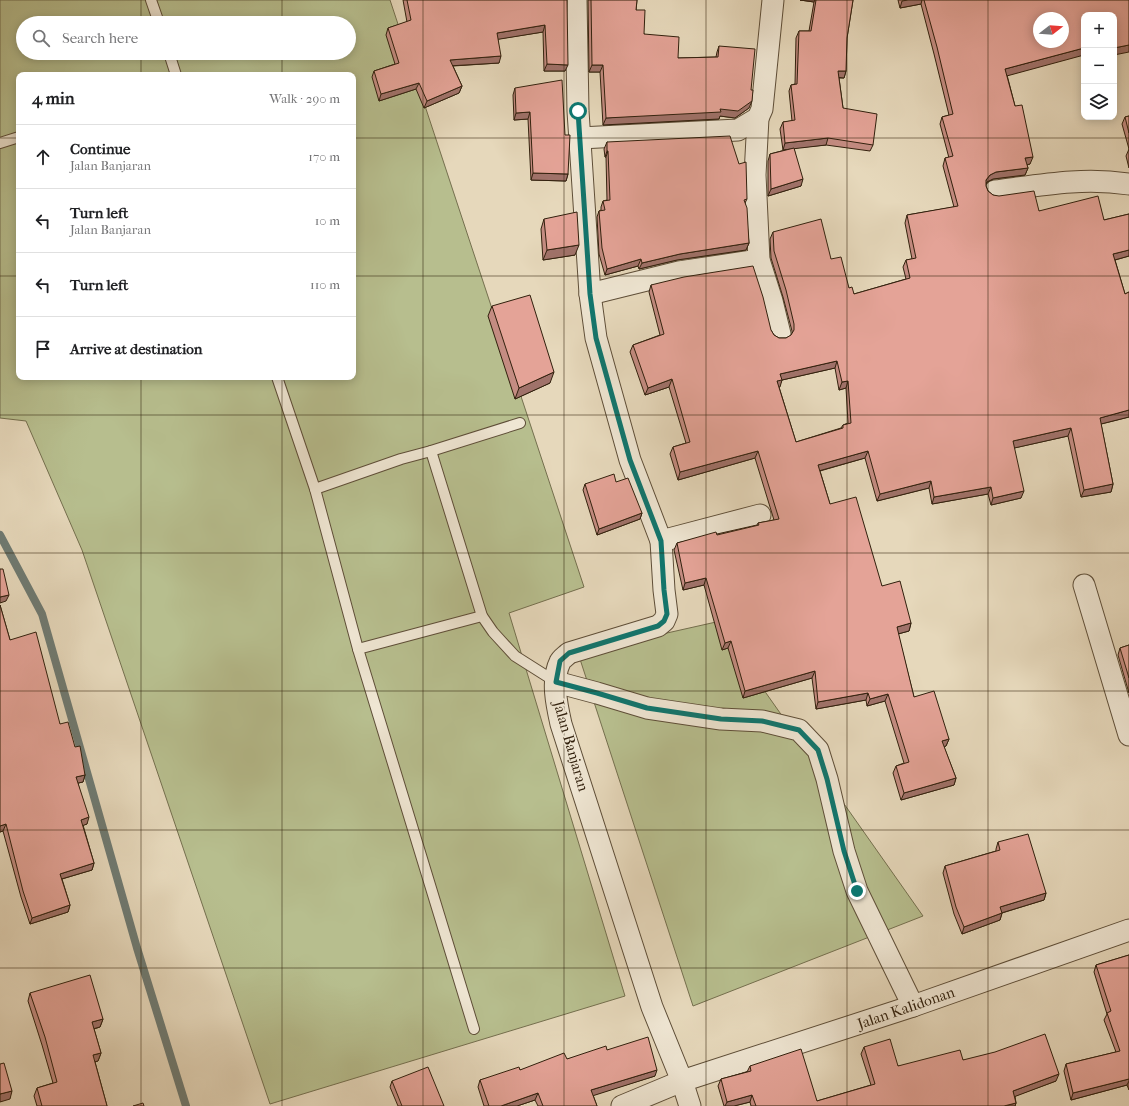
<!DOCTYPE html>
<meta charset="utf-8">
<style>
body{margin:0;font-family:"IM FELL French Canon",serif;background:#f6f6f6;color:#202124}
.controls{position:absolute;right:12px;top:12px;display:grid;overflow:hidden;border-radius:8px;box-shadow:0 2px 10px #0003}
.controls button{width:36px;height:36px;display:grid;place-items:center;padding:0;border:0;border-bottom:1px solid #e0e0e0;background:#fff;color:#202124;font:20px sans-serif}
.compass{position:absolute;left:1033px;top:12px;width:36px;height:36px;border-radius:50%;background:#fff;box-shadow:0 2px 10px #0003;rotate:73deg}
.stop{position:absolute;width:12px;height:12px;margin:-9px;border:3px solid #0f766e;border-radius:50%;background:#fff}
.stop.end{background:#0f766e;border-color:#fff;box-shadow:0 1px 4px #0008}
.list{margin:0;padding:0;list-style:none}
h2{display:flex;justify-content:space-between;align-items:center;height:52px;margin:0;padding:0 16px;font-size:17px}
h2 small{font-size:13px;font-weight:400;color:#757577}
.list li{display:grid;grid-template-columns:26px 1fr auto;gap:12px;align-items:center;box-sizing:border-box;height:64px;padding:0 16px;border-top:1px solid #e0e0e0}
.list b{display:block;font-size:15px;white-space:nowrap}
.list p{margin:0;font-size:13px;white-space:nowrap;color:#757577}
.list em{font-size:13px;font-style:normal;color:#757577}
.icon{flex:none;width:22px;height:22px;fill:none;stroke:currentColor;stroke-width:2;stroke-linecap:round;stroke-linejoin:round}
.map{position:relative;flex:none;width:1129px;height:1106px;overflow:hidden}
.search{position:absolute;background:#fff;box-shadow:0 2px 10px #0003;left:16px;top:16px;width:340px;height:44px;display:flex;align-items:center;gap:10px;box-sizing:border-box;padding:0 14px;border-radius:22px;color:#757577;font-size:15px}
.panel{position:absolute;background:#fff;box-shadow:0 2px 10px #0003;left:16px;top:72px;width:340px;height:308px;border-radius:8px}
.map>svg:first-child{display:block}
.green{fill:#b7be8e;stroke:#746f4e;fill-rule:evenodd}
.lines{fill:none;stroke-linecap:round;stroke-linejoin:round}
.stream{stroke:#6f7b73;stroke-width:8}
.lane-casing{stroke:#5e4e38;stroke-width:12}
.street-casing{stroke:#5e4e38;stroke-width:23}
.lane{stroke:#efe6d3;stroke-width:10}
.street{stroke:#efe6d3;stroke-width:21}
.wall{fill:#c48c82;stroke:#31200d;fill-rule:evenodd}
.shaded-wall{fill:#a0726a;stroke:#31200d}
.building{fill:#e4a397;stroke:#31200d;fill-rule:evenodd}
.route{stroke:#0f766e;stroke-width:5}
.grid{fill:none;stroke:#31200d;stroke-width:1;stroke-opacity:0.55}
.labels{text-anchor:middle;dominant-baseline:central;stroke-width:3.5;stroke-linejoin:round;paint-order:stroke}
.street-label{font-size:15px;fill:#31200d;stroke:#efe6d3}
</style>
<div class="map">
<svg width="1129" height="1106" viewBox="0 0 1129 1106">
<rect width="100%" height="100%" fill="#e6d8bb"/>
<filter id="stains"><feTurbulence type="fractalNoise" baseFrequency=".005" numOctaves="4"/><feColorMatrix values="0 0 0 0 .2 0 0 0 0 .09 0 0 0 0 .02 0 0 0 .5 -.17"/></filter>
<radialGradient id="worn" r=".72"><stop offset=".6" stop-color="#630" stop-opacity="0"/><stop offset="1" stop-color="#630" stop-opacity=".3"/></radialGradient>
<g class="green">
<path d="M0,0h390l194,587 -75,26 116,383 -355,108 -188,-554 -56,-129 -26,-3zM23,23h326v30h-326zM19,75h334v302h-334z"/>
<path d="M716,622l207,294 -230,90 -115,-353z"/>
</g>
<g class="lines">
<path class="stream" d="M0,535l42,79 95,334 49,158"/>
<defs>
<g id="lane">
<path d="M151,0l8,23"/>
<path d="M169,53l7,22"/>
<path d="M0,143l19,-6"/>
<path d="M277,377l38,112 43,160 116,380"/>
<path d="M431,451l89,-28"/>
<path d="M315,489l86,-30 30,-8 51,165 11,16 22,24 41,26"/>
<path d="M358,649l124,-33"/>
</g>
<g id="street">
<path d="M576,0l2,111 12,183 6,44 34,122 31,81 3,49 3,24 -3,7 -6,5 -89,27c-3,3 -8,6 -9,9 -9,18 -3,44 1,62l91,283 30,74 8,25"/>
<path d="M758,118l-3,57 4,85 13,41 8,33"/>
<path d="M580,138l158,-8 20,-12 4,-9 11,-109"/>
<path d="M995,191c46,-6 87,-14 134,-7"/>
<path d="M590,294l89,-22 80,-12"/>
<path d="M661,541l99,-26"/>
<path d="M1084,585l45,150"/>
<path d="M556,682l41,11 50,15 74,11 41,2 37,9 19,20 9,29 17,72 13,40 56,115"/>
<path d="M622,1106l60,-25 231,-75 216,-76"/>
</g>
</defs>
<use href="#lane" class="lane-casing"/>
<use href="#street" class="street-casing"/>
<use href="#lane" class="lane"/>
<use href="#street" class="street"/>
</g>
<g class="wall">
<path d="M403,0h164l-2,71h-21l-1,-39 -45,7 1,24 -46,3 9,20 -3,7 -35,15 -8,-19 -37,12 -7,-24 2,-6 21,-7 -9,-29 2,-7 19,-6z"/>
<path d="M588,0h49l-1,10 8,24 34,24 38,-1 1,-5 2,-6 30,62 -14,10 -15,-2 -1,3 -116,6 -3,-53h-11z"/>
<path d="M800,0h53l-6,38 -1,33 -2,7h-5l4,30 30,37 -3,6 -44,-6 -32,3 7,38 -33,10v-35l2,-7 19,-5 -6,1 -3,-21 3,-7 9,-1 -3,-30 2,-6 4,-1 1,-46 3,-7h10l5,-29z"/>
<path d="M898,0h231l-15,15 -107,60 23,89 -3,1 1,3 -3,7 -32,4 -6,3 -1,2v2l2,5 5,4 46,16 65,9 25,-6v42l-14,4 10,34 4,-2v125l-28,7 12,60 -2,8 -30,5 -13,-61 -54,12 7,50 -30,7 -3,-11 -56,10 -3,-16 -52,13 -12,-43 -45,13 10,33 52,82 29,37 -2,8 -11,3 16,63 35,42 -3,7 -2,1 12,31 -2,7 -53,15 -8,-27 3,-7 8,-3 -19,-62 -18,5 -1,-6 -50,9 -4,-31 -69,20 -15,-50 -6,2 -18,-65 -21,5 -9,-40 3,-7 80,-18 1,-2 16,-3 -19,-62 -77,22 -8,-26 3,-7 13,-4 -17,-56 -24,8 -15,-43 3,-7 27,-10 -11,-43 2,-7 120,45 3,5 5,3h7l6,-3v-4l-9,-34 -12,-39 -1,-19 3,-7 58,27 18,29 5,6 52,-15 -3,-12 3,-7 6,-1 -7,-36 2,-8 47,-8 -11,-41 2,-8h4l-9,-34 2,-7 7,-2 -15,-61 -13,-50 -21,4zM835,368l4,22 7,-2 2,35 -5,2 -2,3 -45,14 -17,-55 3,-7z"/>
<path d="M515,88l53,86 -2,7 -35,-1 -3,-61 -14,1 -1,-25z"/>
<path d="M1129,116v52l-3,-12 3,-7 -7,-25 3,-7z"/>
<path d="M607,142l140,57 -2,4 4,40 -3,7 -69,10 -38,9 -1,-3 -33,9 -6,-21 -2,-37 2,-6 2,-1v-3l2,-6 4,-1 -1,-43h-1l-1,-8z"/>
<path d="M544,219l31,36 -32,5 -2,-31z"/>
<path d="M492,306l58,77 -35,16 -27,-83z"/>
<path d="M585,484l57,29 -2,6 -43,16 -14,-45z"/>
<path d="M0,605l10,35 50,84 15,23 10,28 -2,7 -5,1 9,41 -4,1 11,38 -2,7 -30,9 8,26 -2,7 -38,12 -9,-27 -18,-66 -3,1z"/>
<path d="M1129,645v48l-11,-38 2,-7z"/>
<path d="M998,842l48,51 -2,7 -42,13 -2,7 -38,14 -8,-20 -11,-41 2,-7 51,-15v-2z"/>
<path d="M1129,955v135l-2,-5 -56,15 -7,-29 2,-7 50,-12 -12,-32 3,-6 -13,-42 2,-7z"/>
<path d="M30,993l73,26 -3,8 -6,2 7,24 -3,8 -3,1 12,44h-70l-3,-10 3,-8 16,-5 -11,-38 -14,-44z"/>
<path d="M864,1047l34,19 65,-6 93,21 -41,15 1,7 -1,3h-264l-1,-4 -16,4h-10l-6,-20 3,-7 26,-7 3,-6 67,35 54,-16 -10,-31z"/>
<path d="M607,1050l48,26 -62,19 4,11h-59l-3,-6 -18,6h-33l-6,-19 2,-7 40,-10z"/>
<path d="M392,1081l52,25h-46l-8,-19z"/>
</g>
<g class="shaded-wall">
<path d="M800,0h15l-1,2z"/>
<path d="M908,0h14l-1,4 -21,4 2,-7z"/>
<path d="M545,25l-2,7 -49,8 3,-7z"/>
<path d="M1129,45v7l-15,3v-7z"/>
<path d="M1084,48v7l-81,22 2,-8z"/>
<path d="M501,56l-2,7 -51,3 2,-6z"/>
<path d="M547,64l21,1 -3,6h-21z"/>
<path d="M592,65h11l-3,7h-11z"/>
<path d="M838,71h8l-2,7 -9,-1z"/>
<path d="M419,83l-3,6 -37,12 2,-7z"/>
<path d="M462,86l-3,7 -35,15 3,-7z"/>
<path d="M752,101l-3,7 -14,10 -15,-2 -1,3 -116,6 3,-7 114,-9z"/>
<path d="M530,112l-2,7 -14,1 2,-7z"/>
<path d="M828,138l-2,7 -43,5 2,-7z"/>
<path d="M607,151h1l-2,6h-1z"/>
<path d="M1033,157l-3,7 -8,2 3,-8z"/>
<path d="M1028,168l-3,7 -32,4 -6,3 -3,5 2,-7 4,-5 6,-3z"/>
<path d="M533,173l35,1 -2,7 -35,-1z"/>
<path d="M803,179l-2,7 -33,10 3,-7z"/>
<path d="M749,243l-3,7 -69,10 -38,9 3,-6 38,-9z"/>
<path d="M579,245l-4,10 -32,5 4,-10z"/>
<path d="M1129,250v6l-18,5 2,-7z"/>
<path d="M641,259l-3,7 -33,9 2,-6z"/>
<path d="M837,361l-2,7 -53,12 -2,7 -5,1 5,-14z"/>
<path d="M554,372l-4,11 -35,16 4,-11z"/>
<path d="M672,379l-3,8 -24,8 3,-7z"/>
<path d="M848,381l-2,7 -7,2 3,-8z"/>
<path d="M1129,410v7l-32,8 3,-7z"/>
<path d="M1071,428l-3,8 -58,13 3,-8z"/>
<path d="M758,451l-3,7 -77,22 2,-8z"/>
<path d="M868,451l-3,7 -50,14 3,-7z"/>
<path d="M931,481l-2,7 -52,13 3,-7z"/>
<path d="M1113,484l-2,8 -30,5 3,-7z"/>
<path d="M991,487l-3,7 -56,10 2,-7z"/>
<path d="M1024,491l-3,7 -30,7 2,-7z"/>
<path d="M642,513l-2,6 -43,16 2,-6z"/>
<path d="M706,578l-2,7 -21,5 2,-7z"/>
<path d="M9,595l-3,6 -6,2v-6z"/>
<path d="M911,623l-2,8 -15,4 3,-8z"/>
<path d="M731,641l-3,7 -6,2 3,-7z"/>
<path d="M815,671l-3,7 -69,20 2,-7z"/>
<path d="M868,693l-2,7 -50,9 2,-7z"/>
<path d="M888,694l-3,7 -18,5 3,-7z"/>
<path d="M949,739l-3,7 -6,2 2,-7z"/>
<path d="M85,775l-2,7 -9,2 2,-7z"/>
<path d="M956,778l-2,7 -53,15 3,-7z"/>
<path d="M89,817l-2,7 -8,3 2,-7z"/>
<path d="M6,824l-3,7 -3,1v-6z"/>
<path d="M94,863l-2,7 -34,10 2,-6z"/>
<path d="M1046,893l-2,7 -46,14 2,-7z"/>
<path d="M70,905l-2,7 -38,12 2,-6z"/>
<path d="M1002,913l-2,7 -38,14 2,-7z"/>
<path d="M103,1019l-3,8 -11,3 3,-8z"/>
<path d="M101,1053l-3,8 -8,2 3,-8z"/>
<path d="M657,1070l-2,6 -66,21 2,-7z"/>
<path d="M1059,1074l-3,7 -45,17 2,-7z"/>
<path d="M1129,1079v2l-2,4 -56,15 2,-7z"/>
<path d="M12,1091l-2,8 -10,3v-8z"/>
<path d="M538,1093l-3,7 -18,6h-16z"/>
<path d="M752,1095l-2,7 -16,4h-9l2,-4z"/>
<path d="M1016,1103l-1,3h-11z"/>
</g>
<g class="building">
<path d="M407,0h160l1,65 -21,-1 -2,-39 -48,8 4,23 -51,4 12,26 -35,15 -8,-18 -38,11 -7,-23 25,-8 -11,-35 23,-8z"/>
<path d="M591,0h46l-1,10h9l-1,24 35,3 -1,21 40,-1 1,-11 36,3 -4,41h2l-1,11 -14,10 -18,-2 1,3 -115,6 -3,-53h-11z"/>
<path d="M816,0h37l-6,38 -1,33h-8l5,37 34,6 -4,31 -45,-7 -43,5 -2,-21 12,-2 -4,-35 6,-1 2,-53h12z"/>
<path d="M924,0h205v45l-15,3v-33h-30v33l-79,21 10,37 7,-1 11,52 -8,1 3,10 -32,4 -6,3 -4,5v6l2,5 5,4 6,1 35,-5 5,20 59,-15 6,24 25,-6v36l-16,4 12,40 4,-2v118l-29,8 13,66 -29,6 -13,-62 -58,13 11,50 -31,7 -2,-11 -57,10 -3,-16 -51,13 -12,-43 -50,14 12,39 26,-7 26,89 18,-5 11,42 -14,4 17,70 20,-6 15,48 -7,2 14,37 -52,15 -8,-27 13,-4 -21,-68 -18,5 -2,-6 -50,9 -3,-31 -70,20 -14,-50 -6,2 -19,-65 -21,5 -8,-40 39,-11 1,3 42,-10 -1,-2 21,-4 -21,-68 -78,21 -7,-25 17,-5 -18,-63 -24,9 -15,-43 31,-11 -13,-49 33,-8 69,-11 10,31 8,33 3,5 5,3h7l5,-3 3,-5v-6l-8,-34 -12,-39 -1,-19 48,-13 10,40 10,-2 8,31 3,-1 2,7 56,-16 -4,-18 10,-2 -9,-43 51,-9 -13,-48 8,-2 -11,-39 11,-3 -16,-67zM1039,18h24v24h-24zM837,361l5,21 6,-1 3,42 -8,2v3l-47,14 -19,-61 5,-1 -2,-6z"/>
<path d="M562,80l3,55h5l-2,39 -35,-1 -3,-61 -14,1 -1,-25z"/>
<path d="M1129,116v17l-4,-16z"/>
<path d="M730,136l9,28 7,-2 1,37 -3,1 3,8 2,35 -69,11 -38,9 -1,-4 -34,10 -5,-21 -3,-37 6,-1 -2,-9 7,-1 -2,-49h-1v-9z"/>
<path d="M794,148l9,31 -32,10 -1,-35z"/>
<path d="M577,212l2,33 -32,5 -3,-31z"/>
<path d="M530,295l24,77 -35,16 -27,-82z"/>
<path d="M614,474l2,8 12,-4 14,35 -43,16 -14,-45z"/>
<path d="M0,569h3l6,26 -9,2z"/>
<path d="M0,605l10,35 26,-8 24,92 8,-2 7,25 5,-1 5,29 -9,2 13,40 -8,3 13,43 -34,11 10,31 -38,13 -9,-27 -17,-67 -6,2z"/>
<path d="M1129,645v33l-9,-30z"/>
<path d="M1028,834l18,59 -46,14 2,6 -38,14 -8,-20 -11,-41 55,-16 -2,-8z"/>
<path d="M1129,955v124l-56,14 -7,-29 54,-13 -13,-38 4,-2 -15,-46z"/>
<path d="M90,975l13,44 -11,3 9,31 -8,2 14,51h-65l-5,-18 20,-6 -12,-45 -15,-44z"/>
<path d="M1045,1034l14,40 -46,17 3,12 -12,3h-248l-4,-11 -25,7 -6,-23 30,-8 -1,-5 51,-17 16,52 58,-17 -11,-37 26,-8 8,27 62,-16 3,10 32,-8z"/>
<path d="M648,1037l9,33 -66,20 6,16h-54l-5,-13 -37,13h-12l-9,-26 39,-13 1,3 44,-17 3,6 39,-13 1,4z"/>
<path d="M4,1063l8,28 -12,3v-30z"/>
<path d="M428,1067l16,39h-42l-10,-25z"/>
<path d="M143,1103l1,3h-11z"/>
</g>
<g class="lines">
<path class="route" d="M578,111l12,183 6,44 34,122 31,81 3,49 3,24 -3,7 -6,5 -89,27 -9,8 -4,21 41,11 50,15 74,11 41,2 37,9 19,20 9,29 17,72 13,40"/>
</g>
<path class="grid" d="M141,0v23M282,0v23M423,0v1106M564,0v1106M706,0v1106M847,0v1106M988,0v1106M141,53v22M282,53v22M0,138h19M353,138h776M0,276h19M353,276h776M141,377v729M282,377v729M0,415h1129M0,553h1129M0,691h1129M0,830h1129M0,968h1129"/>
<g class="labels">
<g class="street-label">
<text transform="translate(571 746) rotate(74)">Jalan Banjaran</text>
<text transform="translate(906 1008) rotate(-19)">Jalan Kalidonan</text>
</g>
</g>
<rect width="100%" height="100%" filter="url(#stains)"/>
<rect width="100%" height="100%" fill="url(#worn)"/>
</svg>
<div class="controls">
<button>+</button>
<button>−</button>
<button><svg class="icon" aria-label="layers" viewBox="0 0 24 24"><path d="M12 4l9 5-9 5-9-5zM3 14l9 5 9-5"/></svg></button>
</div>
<svg class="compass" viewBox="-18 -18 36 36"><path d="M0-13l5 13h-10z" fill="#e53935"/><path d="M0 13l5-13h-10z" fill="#757577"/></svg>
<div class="stop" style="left:578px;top:111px"></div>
<div class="stop end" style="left:857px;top:891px"></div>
<div class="search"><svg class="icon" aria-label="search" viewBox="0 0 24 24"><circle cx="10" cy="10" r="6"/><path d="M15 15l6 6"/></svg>Search here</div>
<section class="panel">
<h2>4 min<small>Walk · 290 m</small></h2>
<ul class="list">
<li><svg class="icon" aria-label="ahead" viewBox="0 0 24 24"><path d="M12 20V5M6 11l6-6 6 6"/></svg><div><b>Continue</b><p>Jalan Banjaran</p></div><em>170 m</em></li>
<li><svg class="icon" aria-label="left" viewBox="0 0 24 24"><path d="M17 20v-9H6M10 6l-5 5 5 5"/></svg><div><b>Turn left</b><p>Jalan Banjaran</p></div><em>10 m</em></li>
<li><svg class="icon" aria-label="left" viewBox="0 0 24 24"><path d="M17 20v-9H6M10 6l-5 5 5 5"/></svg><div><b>Turn left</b></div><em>110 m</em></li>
<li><svg class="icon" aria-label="arrive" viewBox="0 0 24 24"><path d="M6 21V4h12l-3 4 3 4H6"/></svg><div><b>Arrive at destination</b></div></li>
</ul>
</section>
</div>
